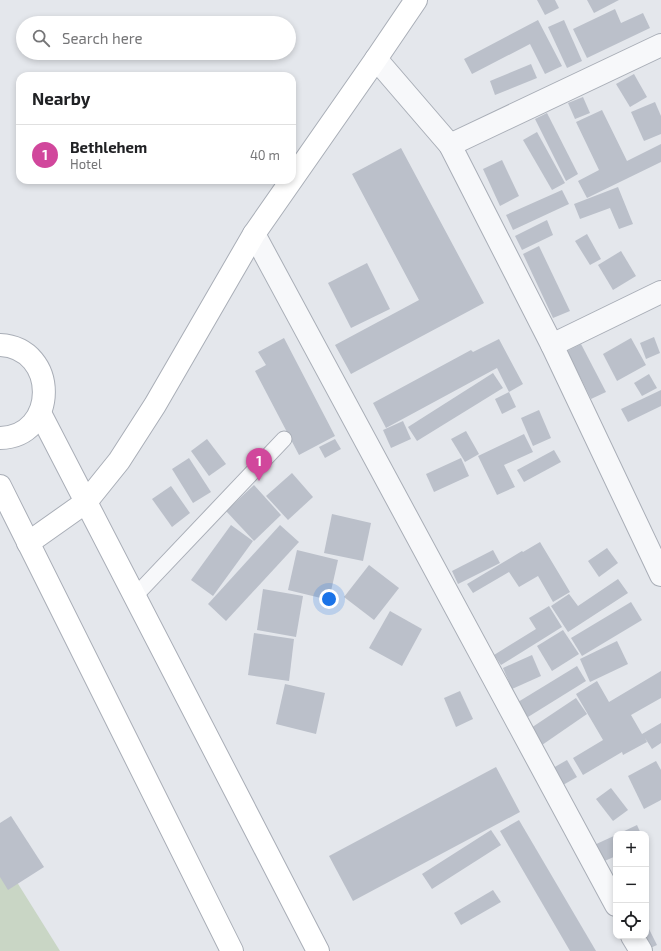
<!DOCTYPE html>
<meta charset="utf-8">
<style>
body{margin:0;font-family:"Exo 2",sans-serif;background:#f2f2f2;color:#202124}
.controls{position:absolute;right:12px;bottom:12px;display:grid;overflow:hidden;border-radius:8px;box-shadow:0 2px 6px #0003}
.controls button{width:36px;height:36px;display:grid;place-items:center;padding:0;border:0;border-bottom:1px solid #e0e0e0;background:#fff;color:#202124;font:20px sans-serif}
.you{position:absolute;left:329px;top:599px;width:14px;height:14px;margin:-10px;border:3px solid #fff;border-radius:50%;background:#1a73e8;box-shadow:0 0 0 6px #1a73e833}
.badge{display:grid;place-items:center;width:26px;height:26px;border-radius:50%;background:#2563eb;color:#fff;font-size:13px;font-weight:700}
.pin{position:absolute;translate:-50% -33px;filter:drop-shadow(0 1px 2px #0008)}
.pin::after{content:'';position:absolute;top:21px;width:14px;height:12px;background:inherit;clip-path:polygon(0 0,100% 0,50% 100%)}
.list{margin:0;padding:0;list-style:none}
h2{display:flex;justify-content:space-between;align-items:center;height:52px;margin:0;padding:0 16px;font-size:17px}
h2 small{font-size:13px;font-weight:400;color:#757577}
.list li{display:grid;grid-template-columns:26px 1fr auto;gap:12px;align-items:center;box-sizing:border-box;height:60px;padding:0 16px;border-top:1px solid #e0e0e0}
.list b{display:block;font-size:15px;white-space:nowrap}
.list p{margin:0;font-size:13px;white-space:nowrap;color:#757577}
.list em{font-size:13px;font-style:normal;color:#757577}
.icon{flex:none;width:22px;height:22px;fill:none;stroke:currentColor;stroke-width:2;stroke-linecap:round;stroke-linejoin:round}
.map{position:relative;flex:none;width:661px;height:951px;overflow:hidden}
.search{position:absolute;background:#fff;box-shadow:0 2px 6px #0003;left:16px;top:16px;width:280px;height:44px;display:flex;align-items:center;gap:10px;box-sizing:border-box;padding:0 14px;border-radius:22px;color:#757577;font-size:15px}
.panel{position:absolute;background:#fff;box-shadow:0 2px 6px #0003;left:16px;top:72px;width:280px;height:112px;border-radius:12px}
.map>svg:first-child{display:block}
.green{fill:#c9d6c5}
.building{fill:#bbc0ca}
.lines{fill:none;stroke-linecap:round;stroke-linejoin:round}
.lane-casing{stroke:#a9aeb7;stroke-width:17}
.street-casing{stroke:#a9aeb7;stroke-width:24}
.secondary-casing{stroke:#a9aeb7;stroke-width:24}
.lane{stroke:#f7f8fa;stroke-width:15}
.street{stroke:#f7f8fa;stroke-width:22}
.secondary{stroke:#fff;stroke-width:22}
</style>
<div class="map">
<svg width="661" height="951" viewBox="0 0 661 951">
<rect width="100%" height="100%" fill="#e4e7ec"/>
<path class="green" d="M0,855l60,96h-60z"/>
<g class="building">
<path d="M537,0h18l4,8 -14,7z"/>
<path d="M587,0h32l-25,13z"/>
<path d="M615,9l6,14 22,-10 7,15 -63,30 -14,-29z"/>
<path d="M538,20l24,46 -17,8 -15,-30 -58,30 -8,-15z"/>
<path d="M564,20l18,41 -15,7 -19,-41z"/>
<path d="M531,64l6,14 -42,17 -5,-14z"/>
<path d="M634,74l13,23 -17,10 -14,-23z"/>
<path d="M583,97l7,16 -15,6 -7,-16z"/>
<path d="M655,102l6,14v18l-17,7 -13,-29z"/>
<path d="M602,110l25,51 34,-17v18l-74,36 -9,-17 21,-11 -23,-48z"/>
<path d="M547,113l31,61 -12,7 -31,-62z"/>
<path d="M537,132l28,51 -13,7 -29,-50z"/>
<path d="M401,148l83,155 -133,71 -16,-29 84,-45 -67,-126z"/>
<path d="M502,160l17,36 -19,10 -17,-37z"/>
<path d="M618,187l15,37 -14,5 -9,-21 -30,11 -6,-15z"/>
<path d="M562,190l7,14 -56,26 -7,-15z"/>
<path d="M547,220l6,15 -31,15 -7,-14z"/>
<path d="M587,234l14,25 -11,6 -15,-24z"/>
<path d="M539,246l31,65 -17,7 -30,-64z"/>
<path d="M621,251l15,25 -23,14 -15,-25z"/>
<path d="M367,263l23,46 -39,19 -23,-45z"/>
<path d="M654,337l6,16 -14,6 -6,-16z"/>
<path d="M284,338l51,98 -36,19 -44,-84 11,-6 -8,-13z"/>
<path d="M631,338l15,27 -29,16 -14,-27z"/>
<path d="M499,339l24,45 -14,8 -12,-24 -111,60 -13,-25 98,-53 2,2z"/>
<path d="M581,344l25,48 -15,7 -24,-48z"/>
<path d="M493,373l10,15 -86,53 -9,-14z"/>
<path d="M649,374l8,14 -15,8 -8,-13z"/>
<path d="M661,390v16l-33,16 -7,-13z"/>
<path d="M509,392l7,15 -14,7 -7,-15z"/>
<path d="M539,410l12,28 -18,8 -12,-28z"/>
<path d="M403,421l8,18 -20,9 -8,-18z"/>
<path d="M466,431l13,23 -14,8 -14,-23z"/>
<path d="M524,434l9,18 -29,13 11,22 -18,8 -19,-39z"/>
<path d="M207,439l19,25 -17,12 -18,-25z"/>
<path d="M335,439l6,10 -16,9 -6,-11z"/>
<path d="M554,450l7,12 -37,20 -7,-12z"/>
<path d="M189,458l22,34 -18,11 -21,-34z"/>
<path d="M461,458l8,18 -35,16 -8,-18z"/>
<path d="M292,473l21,24 -25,23 -22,-24z"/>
<path d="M254,485l27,30 -27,26 -28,-30z"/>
<path d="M171,486l19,27 -18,14 -20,-28z"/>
<path d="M332,514l39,9 -8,38 -39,-8z"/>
<path d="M231,525l22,16 -40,55 -22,-16z"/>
<path d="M280,525l19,17 -73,79 -18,-17z"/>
<path d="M540,542l30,50 -17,10 -15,-26 -19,11 -10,-15 -36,21 -6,-9 55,-33 1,1z"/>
<path d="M607,548l11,15 -19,14 -11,-16z"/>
<path d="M297,550l41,10 -9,40 -41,-10z"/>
<path d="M493,550l7,13 -42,21 -6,-13z"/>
<path d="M369,565l30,23 -25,32 -30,-23z"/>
<path d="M618,579l10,14 -60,39 -17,-26 18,-12 9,12z"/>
<path d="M263,589l40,7 -7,41 -39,-7z"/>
<path d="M631,602l11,18 -60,36 -11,-18z"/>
<path d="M549,606l13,21 -61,38 -7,-10 42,-26 -7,-11z"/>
<path d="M390,611l32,18 -20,37 -33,-18z"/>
<path d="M563,630l16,24 -27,17 -15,-25z"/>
<path d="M254,633l40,6 -5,42 -41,-6z"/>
<path d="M617,641l11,23 -38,18 -10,-23z"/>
<path d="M532,655l9,21 -29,13 -9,-21z"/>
<path d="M577,666l9,15 -58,36 -10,-15z"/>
<path d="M661,671v27l-30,17 11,19 19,-11v20l-9,6 -7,-11 2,4 -24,13 -1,-3 -39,23 -10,-17 30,-18 -27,-46 21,-13 12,21z"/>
<path d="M285,684l40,9 -9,41 -40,-10z"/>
<path d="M460,691l13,28 -17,8 -12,-29z"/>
<path d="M576,698l11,16 -45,31 -11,-17z"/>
<path d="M567,760l10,17 -14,8 -10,-17z"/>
<path d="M656,761l5,9v30l-17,9 -16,-33z"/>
<path d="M496,767l24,45 -167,89 -24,-45z"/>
<path d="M611,788l17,22 -15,11 -17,-22z"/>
<path d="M11,816l33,51 -36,23 -8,-13v-54z"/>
<path d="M519,820l77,131h-26l-70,-120z"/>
<path d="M637,825l4,9h-23z"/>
<path d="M491,830l10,15 -69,44 -10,-15z"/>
<path d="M616,835v21l-16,7 -8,-17z"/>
<path d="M493,890l8,12 -40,23 -7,-12z"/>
<path d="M646,923l11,22 -11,5 -7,-14h7z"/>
</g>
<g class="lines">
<defs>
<path id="lane" d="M135,596l149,-157"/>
<g id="street">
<path d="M376,59l74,86 102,200 109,230"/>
<path d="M450,145l211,-100"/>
<path d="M254,234l362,671"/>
<path d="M552,345l109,-53"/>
<path d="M632,936l9,15"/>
</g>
<g id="secondary">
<path d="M0,345c59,3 58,92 0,93"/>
<path d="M40,413l278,538"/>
<path d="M0,486l232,465"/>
<path d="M28,543l58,-41 33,-41 36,-56 99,-171 122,-175 40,-59"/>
</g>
</defs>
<use href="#lane" class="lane-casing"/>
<use href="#street" class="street-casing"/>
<use href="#secondary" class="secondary-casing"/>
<use href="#lane" class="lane"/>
<use href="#street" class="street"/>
<use href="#secondary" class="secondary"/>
</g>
</svg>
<div class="controls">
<button>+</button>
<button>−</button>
<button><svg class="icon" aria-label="locate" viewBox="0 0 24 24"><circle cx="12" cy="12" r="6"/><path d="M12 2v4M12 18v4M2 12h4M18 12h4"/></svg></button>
</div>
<div class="you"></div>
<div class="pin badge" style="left:259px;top:481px;background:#d1479c">1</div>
<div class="search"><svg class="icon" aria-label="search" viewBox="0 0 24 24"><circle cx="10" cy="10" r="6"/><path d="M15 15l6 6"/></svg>Search here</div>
<section class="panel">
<h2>Nearby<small></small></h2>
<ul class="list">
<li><span class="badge" style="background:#d1479c">1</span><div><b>Bethlehem</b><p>Hotel</p></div><em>40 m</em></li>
</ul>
</section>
</div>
